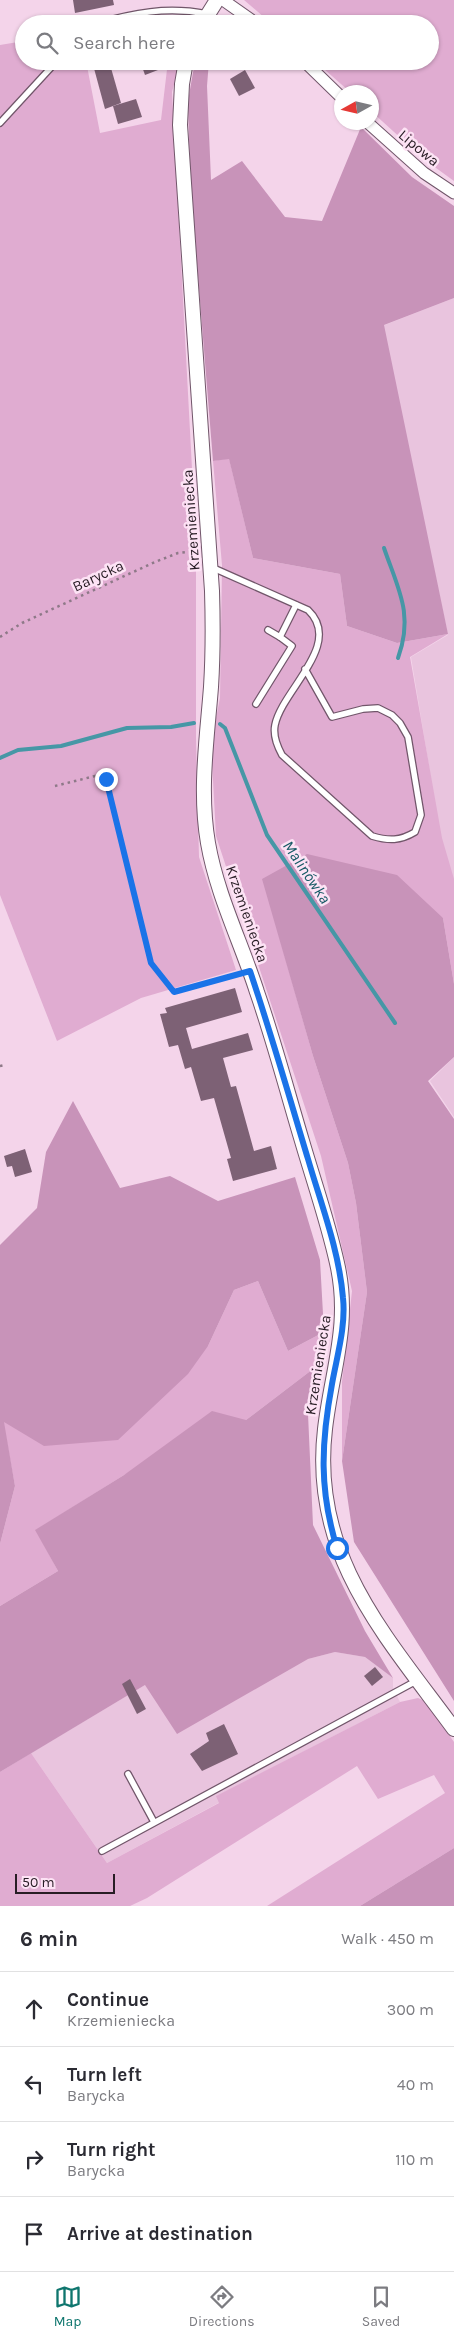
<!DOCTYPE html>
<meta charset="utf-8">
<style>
body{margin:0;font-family:Karla,sans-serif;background:#f7f7f7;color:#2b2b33}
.compass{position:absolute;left:334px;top:85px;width:45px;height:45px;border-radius:50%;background:#fff;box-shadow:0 1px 4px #0004;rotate:262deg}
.scale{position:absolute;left:15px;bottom:12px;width:100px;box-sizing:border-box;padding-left:5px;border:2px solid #281d25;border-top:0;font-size:14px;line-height:18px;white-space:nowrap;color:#281d25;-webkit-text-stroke:4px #fde3f5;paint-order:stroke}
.stop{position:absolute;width:15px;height:15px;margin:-11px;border:4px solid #1a73e8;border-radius:50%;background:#fff}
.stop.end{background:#1a73e8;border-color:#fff;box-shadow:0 1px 5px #0008}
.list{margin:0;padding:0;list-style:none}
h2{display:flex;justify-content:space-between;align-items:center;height:65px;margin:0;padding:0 20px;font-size:21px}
h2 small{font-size:16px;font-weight:400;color:#7c7c81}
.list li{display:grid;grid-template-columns:32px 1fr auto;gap:15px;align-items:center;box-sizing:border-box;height:75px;padding:0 20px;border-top:1px solid #e1e1e2}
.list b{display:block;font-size:19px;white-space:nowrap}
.list p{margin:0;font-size:16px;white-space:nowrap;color:#7c7c81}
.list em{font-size:16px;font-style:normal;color:#7c7c81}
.icon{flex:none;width:28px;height:28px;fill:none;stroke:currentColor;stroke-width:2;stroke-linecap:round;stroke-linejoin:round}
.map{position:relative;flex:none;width:454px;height:1906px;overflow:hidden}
.search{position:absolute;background:#fff;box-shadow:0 1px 4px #0004;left:15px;right:15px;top:15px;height:55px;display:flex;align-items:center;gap:12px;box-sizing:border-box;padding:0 18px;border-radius:28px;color:#7c7c81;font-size:19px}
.sheet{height:365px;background:#fff}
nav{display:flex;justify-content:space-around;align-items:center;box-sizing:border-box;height:70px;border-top:1px solid #e1e1e2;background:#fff;font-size:14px;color:#7c7c81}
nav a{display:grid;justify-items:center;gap:2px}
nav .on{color:#0f766e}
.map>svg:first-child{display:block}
.built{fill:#e9c4de}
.green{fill:#e0acd1}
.forest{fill:#c893b9}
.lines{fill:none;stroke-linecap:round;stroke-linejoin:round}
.stream{stroke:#4697a6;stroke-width:4}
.building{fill:#7d6175}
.service-casing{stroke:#71566a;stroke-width:8}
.minor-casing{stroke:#71566a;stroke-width:13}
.tertiary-casing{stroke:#71566a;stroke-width:16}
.path{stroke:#8e7988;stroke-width:2.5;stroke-dasharray:2.5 4;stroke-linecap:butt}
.service{stroke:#fff;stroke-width:5.5}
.minor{stroke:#fff;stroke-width:11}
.tertiary{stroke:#fff;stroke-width:14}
.route{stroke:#1a73e8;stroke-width:6}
.labels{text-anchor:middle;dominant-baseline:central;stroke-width:5;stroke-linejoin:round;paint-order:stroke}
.street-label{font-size:15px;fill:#281d25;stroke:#fde3f5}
.water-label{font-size:16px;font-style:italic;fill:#165a65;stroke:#fde3f5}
</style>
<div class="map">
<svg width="454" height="1906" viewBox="0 0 454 1906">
<rect width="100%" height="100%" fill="#f4d4ea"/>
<g class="built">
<path d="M454,298v584l-13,-43 -30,-182 37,-22 -66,-309z"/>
<path d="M454,1057v60l-24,-36z"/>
<path d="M335,1652l30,5 28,21v10l7,14 -183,94 3,6 -113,61 -76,-110 114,-68 163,-26z"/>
</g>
<g class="green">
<path d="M244,0h210v181l-29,-21 -53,-48v-20h-22l-35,-31h115v-37h-158z"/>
<path d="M167,15l25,4 -1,5h-23z"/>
<path d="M24,41v20h62l14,72 61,-13 7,-59h12l-8,31 24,452v194l3,119 37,113 -95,28 -84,43 -57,-146v-850z"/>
<path d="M229,458l24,100 87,16 7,52 50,17 51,-9 -38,23 32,181 12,41v105l-11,-66 -180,-39 50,177 35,107 8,40 11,89 -25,169v-79l10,-91 -31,-135 -105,-320 -5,-93 9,-45 2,-133 -9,-104z"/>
<path d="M258,1281l30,70 36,-19 -11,37 -67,51 -122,55 -88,55 22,41 -58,35v-62l15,-58 -12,-65 205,-75 26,-56z"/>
<path d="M418,1698l7,3 29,41v106l-94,58h-93l178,-113 -11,-18 -56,24 -21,-33 -210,132 -17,8h-130v-134l31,-19 76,110 112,-60 -3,-7 184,-94z"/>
</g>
<g class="forest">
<path d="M195,61h14l-2,25 4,94 31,-19 43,56 37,4 39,-94 51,50 42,29v92l-70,27 64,309 -51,9 -50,-17 -7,-52 -87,-16 -24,-99 -16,2 -23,-284 -2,-76z"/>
<path d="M307,854l90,21 46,43 11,66v73l-26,24 26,38v582l-100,-159 -12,-81 25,-169 -11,-89 -8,-40 -35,-107 -51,-177z"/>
<path d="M73,1101l47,87 50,-12 48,25 77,-24 25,83 4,72 -36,19 -30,-70 -24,9 -26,56 -20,28 -70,66 -74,6 -40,-24 11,64 -15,58v-299l37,-37 9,-56z"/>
<path d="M313,1369l-5,45 5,111 52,106 28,47 -28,-21 -30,-5 -27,7 -131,75 -32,-49 -145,87v-166l58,-35 -23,-41 89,-55 88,-64 34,9z"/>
<path d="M454,1848v58h-94z"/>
</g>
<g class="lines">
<g class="stream">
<path d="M384,548c14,41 30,66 14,110"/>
<path d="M220,724l5,4 42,107 128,188"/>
<path d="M0,758l18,-8 43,-4 66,-18 44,-1 23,-4"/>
</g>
</g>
<g class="building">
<path d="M73,0h40l1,5 -39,8z"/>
<path d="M92,61h17l12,42 -16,6z"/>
<path d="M140,61h15l3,9 -13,5z"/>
<path d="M245,70l10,18 -16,8 -9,-17z"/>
<path d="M136,99l6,18 -24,7 -5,-18z"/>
<path d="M235,988l7,24 -56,16 6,21 56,-16 5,17 -30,8 8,29 5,-1 18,65 17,-5 6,23 -44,12 -6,-22 4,-1 -17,-60 -13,3 -10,-34 -6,2 -7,-24 -9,2 -9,-33 7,-1 -2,-5z"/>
<path d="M25,1149l7,23 -17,5 -3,-11 -5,1 -3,-11z"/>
<path d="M375,1667l8,10 -11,9 -8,-10z"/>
<path d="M130,1679l16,30 -9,5 -15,-30z"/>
<path d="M224,1724l14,30 -36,17 -12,-17 19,-13 -3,-8z"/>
</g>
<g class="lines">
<defs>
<g id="service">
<path d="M94,24c39,-11 73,-18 113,-10"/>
<path d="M0,123l57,-62"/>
<path d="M211,567l97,43c36,34 -26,80 -33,115 -2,10 2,21 7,30l90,81c17,5 28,5 43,-4l6,-17 -13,-78 -8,-14 -8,-8 -14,-7 -15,1 -31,8 -27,-48"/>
<path d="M268,630l12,7"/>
<path d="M256,704l36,-58 -12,-9 16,-32"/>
<path d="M128,1774l26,48"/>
<path d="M102,1851l316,-171"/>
</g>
<g id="minor">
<path d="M223,0l34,24"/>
<path d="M304,61l38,37"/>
<path d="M367,122l57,51 30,20"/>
</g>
<g id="tertiary">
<path d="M202,24l15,-24"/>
<path d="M186,61l-4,23 -2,41 32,466c1,32 1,64 -1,96 -4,52 -12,104 -3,156 9,52 33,99 49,149 17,49 30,99 45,149 12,41 26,81 35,122 14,61 -5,106 -12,166 -15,126 60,206 129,300"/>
</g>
</defs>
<use href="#service" class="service-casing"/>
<use href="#minor" class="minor-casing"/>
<use href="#tertiary" class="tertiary-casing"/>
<g class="path">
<path d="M0,637l22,-14 133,-61 23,-9 18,-2"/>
<path d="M55,786l40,-10 11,3 45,184 23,29 64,-18"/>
<path d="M0,1066l5,-1"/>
</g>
<use href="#service" class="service"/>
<use href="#minor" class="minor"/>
<use href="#tertiary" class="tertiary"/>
</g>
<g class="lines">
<path class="route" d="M106,779l45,184 23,29 76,-21c21,62 39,125 58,188 13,45 31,91 35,139 3,28 -6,58 -11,86 -11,59 -13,106 5,164"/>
</g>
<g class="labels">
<g class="street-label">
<text transform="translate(419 148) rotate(40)">Lipowa</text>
<text transform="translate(191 520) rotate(-94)">Krzemieniecka</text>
<text transform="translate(98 576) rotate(-25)">Barycka</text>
<text transform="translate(247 914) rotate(71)">Krzemieniecka</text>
<text transform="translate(318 1365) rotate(-81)">Krzemieniecka</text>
</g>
<g class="water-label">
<text transform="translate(307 872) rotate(56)">Malinówka</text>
</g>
</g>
</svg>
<svg class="compass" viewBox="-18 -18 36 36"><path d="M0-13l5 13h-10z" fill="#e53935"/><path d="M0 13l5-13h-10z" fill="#7c7c81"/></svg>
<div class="scale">50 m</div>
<div class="stop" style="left:337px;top:1548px"></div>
<div class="stop end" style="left:106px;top:779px"></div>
<div class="search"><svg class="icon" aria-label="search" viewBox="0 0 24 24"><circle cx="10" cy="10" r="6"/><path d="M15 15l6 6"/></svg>Search here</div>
</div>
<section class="sheet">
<h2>6 min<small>Walk · 450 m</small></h2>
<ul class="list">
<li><svg class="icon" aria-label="ahead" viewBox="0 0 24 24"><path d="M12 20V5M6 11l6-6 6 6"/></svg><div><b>Continue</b><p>Krzemieniecka</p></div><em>300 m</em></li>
<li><svg class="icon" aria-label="left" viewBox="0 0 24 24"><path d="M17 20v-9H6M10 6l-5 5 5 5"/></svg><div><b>Turn left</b><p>Barycka</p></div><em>40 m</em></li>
<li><svg class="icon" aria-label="right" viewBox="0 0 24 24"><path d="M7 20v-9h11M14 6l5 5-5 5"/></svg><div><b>Turn right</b><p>Barycka</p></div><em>110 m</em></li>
<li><svg class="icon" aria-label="arrive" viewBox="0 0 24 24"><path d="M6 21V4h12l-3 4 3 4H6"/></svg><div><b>Arrive at destination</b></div></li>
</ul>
</section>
<nav>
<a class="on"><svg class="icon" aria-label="map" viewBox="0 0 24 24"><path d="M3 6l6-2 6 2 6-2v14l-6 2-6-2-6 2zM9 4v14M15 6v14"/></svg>Map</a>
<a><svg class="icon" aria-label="directions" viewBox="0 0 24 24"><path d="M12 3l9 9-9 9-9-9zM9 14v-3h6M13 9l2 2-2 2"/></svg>Directions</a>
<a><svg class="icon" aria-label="saved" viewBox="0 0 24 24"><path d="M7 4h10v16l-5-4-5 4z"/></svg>Saved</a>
</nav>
